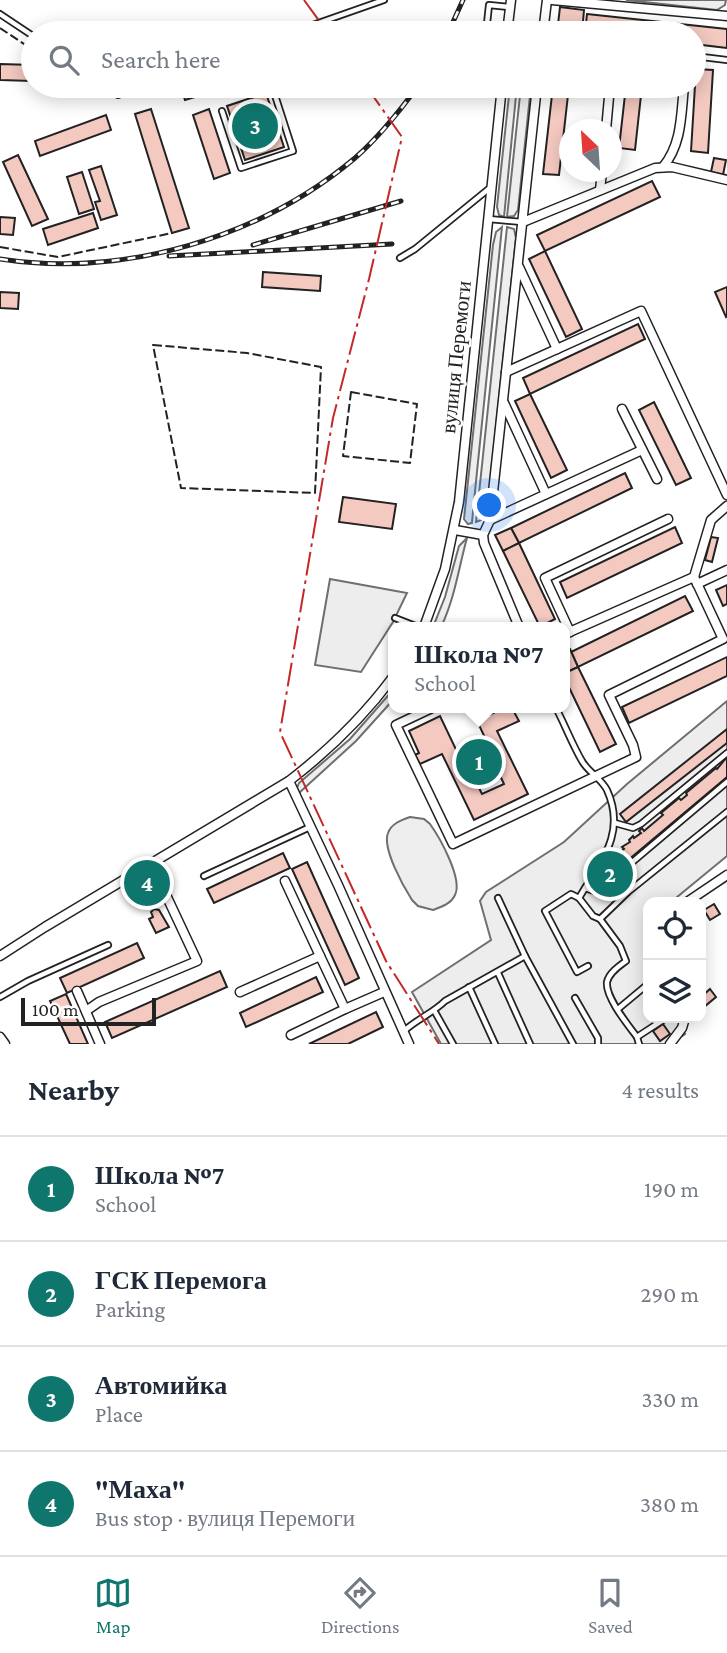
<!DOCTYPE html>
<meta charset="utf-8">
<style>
body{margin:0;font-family:"Crimson Pro",serif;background:#f6f6f7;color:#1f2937}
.controls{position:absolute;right:21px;bottom:21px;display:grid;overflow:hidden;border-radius:14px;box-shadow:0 4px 18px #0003}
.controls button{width:63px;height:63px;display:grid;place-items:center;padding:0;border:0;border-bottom:2px solid #e0e1e3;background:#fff;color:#1f2937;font:35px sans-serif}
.compass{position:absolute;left:559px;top:119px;width:63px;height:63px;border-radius:50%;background:#fff;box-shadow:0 4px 18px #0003;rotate:335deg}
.scale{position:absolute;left:21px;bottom:18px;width:135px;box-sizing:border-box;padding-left:7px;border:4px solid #222;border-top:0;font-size:19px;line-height:24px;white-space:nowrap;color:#222;-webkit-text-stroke:5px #fff;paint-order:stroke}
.you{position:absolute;left:490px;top:506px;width:24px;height:24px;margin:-18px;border:5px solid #fff;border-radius:50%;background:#1a73e8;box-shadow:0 0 0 10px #1a73e833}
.badge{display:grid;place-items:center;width:46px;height:46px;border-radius:50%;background:#0f766e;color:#fff;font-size:23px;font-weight:700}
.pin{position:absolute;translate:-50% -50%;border:4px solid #fff;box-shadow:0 2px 7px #0006}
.popup{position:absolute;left:388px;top:622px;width:182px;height:91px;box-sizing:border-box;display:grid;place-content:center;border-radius:14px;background:#fff;filter:drop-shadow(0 2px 5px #0005);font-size:23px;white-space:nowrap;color:#747a83}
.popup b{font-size:26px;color:#1f2937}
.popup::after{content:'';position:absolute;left:50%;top:100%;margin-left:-14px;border:14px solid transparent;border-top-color:#fff}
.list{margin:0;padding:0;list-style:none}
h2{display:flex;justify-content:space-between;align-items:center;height:91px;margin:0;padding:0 28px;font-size:30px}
h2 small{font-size:23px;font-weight:400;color:#747a83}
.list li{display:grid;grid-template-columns:46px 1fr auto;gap:21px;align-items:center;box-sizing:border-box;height:105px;padding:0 28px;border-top:2px solid #e0e1e3}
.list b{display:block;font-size:26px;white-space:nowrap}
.list p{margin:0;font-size:23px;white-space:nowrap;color:#747a83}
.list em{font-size:23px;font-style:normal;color:#747a83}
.icon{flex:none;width:38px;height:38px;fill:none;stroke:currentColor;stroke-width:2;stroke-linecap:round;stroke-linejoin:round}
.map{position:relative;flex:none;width:727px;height:1044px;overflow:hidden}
.search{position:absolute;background:#fff;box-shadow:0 4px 18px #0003;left:21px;right:21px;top:21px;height:77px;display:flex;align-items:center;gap:18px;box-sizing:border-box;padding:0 24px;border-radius:38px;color:#747a83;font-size:26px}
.sheet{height:511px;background:#fff}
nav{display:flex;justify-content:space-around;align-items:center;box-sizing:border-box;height:98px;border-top:2px solid #e0e1e3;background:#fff;font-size:19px;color:#747a83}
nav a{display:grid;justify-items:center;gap:4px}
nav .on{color:#0f766e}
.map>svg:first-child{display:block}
.green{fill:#eee;stroke:#6f6f6f;stroke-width:2}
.parking{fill:#ededed;stroke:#6f6f6f;stroke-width:2}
.building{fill:#f3c9c0;stroke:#222;stroke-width:2;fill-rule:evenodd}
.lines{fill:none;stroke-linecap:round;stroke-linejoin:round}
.service-casing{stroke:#222;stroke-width:8}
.minor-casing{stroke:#222;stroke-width:11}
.service{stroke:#fff;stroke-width:4.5}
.minor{stroke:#fff;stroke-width:8}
.rail-casing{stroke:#222;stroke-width:5}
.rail{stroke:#fff;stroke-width:2.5;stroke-dasharray:8;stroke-linecap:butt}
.fence{stroke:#222;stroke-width:2;stroke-dasharray:9 3.5;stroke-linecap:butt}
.power{stroke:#c62828;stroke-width:2;stroke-dasharray:24 5 3.5 5;stroke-linecap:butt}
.labels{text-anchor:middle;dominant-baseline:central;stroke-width:5;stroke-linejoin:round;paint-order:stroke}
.street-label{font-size:21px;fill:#222;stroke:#fff}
</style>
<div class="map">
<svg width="727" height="1044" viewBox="0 0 727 1044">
<rect width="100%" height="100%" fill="#fff"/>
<g class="green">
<path d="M626,0h100l-1,5 -8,5z"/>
<path d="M510,86h7l-13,131 -5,-2 -2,-8z"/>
<path d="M521,86h10l-13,124 -4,6 -7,1z"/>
<path d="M502,227l-29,284 -1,12 -4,1 -4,-5 29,-274 3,-13z"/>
<path d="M507,227l7,2 2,9 -29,273 -3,8 -8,3z"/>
<path d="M467,538c-8,28 -12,60 -26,89h-8l12,-30 14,-51z"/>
<path d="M393,690v10l-37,41 -57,52 -2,-5 2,-5 51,-44z"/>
<path d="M410,817l14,2 6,5c10,14 33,55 25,71 -4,9 -14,12 -22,15l-15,-4 -6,-6c-9,-14 -30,-52 -24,-67 3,-9 13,-13 22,-16z"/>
</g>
<g class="parking">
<path d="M330,579l77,14 -14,29 -32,50 -46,-7z"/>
<path d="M727,701v155l-56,46h-23v20l-2,2 2,4v90h31l6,16 -15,10h-229l-29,-52 79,-52 -11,-39 6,-9 78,-50 63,-58z"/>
</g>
<g class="building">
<path d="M560,7l24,3 -2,23h-25z"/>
<path d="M587,14l140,15v19l-33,-4v-11h-109z"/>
<path d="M0,64l33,1 -1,16 -32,-1z"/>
<path d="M696,69l17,1 -5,83 -17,-2z"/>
<path d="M189,86h20l2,6 -26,8 -4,-12z"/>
<path d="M553,86h16l-10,89 -16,-1z"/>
<path d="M626,86h16l-7,64 -16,-2z"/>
<path d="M266,93l18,54 -39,13 -18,-54z"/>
<path d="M151,109l38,119 -17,5 -37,-119z"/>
<path d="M209,109l21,64 -16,6 -21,-64z"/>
<path d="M106,115l5,15 -71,26 -5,-15z"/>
<path d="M18,155l30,64 -16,7 -29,-64z"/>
<path d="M714,158l12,2 -3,15 -12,-3z"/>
<path d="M101,166l16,49 -16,5 -6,-18 5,-1 -11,-31z"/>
<path d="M82,172l12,37 -15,5 -12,-37z"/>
<path d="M652,181l8,16 -115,54 -8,-16z"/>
<path d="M93,213l5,15 -50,17 -5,-16z"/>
<path d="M0,217l15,1 -2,17 -13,-1z"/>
<path d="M545,251l37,78 -16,8 -37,-78z"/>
<path d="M263,272l58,4 -1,15 -58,-4z"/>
<path d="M727,287v29l-1,1 -11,-25z"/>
<path d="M0,292l19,1 -1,16 -18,-1z"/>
<path d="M638,324l7,15 -115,55 -7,-16z"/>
<path d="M530,394l37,76 -16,8 -36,-77z"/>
<path d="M654,402l37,76 -15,7 -37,-75z"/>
<path d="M625,473l7,15 -113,55 -8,-15z"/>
<path d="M343,497l53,7 -4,25 -53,-7z"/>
<path d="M675,527l7,16 -115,55 -7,-16z"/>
<path d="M511,528l8,15 -16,8 -8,-16z"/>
<path d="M711,537l7,1 -6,24 -7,-2z"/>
<path d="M519,543l36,76 -15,8 -37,-76z"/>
<path d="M727,585v19l-4,2 -7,-16z"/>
<path d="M685,596l8,15 -115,56 -7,-15z"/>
<path d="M570,649l8,18 -13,6v-22z"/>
<path d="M727,657v19l-98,47 -7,-16z"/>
<path d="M578,667l38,77 -16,8 -35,-73v-6z"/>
<path d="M503,708h9l7,13 -22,10 31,63 -54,26 -32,-66 -22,10 -5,-9 4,-2 -10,-22 31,-15 21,44 28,-14 -12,-25zM494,763l10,21 -22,10 -10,-20z"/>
<path d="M727,729v14l-101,79 -6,-8z"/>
<path d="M727,757v20l-100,84 -7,-9 4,-3 -2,-2 8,-5 -1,-2 4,-4 1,2 7,-5 -2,-2 3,-3 2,3 19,-16 -2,-2 18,-15 2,2 6,-5 -1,-2 30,-25 1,1z"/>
<path d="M283,853l7,15 -76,35 -7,-14z"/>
<path d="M307,862l52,116 -14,7 -53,-116z"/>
<path d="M714,904l6,10 -10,6 -6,-10z"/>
<path d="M154,909l5,1 10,17 -13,6 -7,-14 4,-2 -2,-5z"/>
<path d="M137,943l7,15 -77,35 -7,-15z"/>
<path d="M220,971l7,16 -115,51 -7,-16z"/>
<path d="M316,977l7,15 -77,35 -6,-14z"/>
<path d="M710,989l6,8 -12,10 -3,-4v-6z"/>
<path d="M66,994l22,50h-18l-20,-43z"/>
<path d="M376,1012l7,15 -35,17h-39z"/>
<path d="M663,1024l7,10 -10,7 -7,-10z"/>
</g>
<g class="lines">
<defs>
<g id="service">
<path d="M0,14l33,22"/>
<path d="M290,33l94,-33"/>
<path d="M486,33l3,-28 20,2"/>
<path d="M694,56l33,4"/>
<path d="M111,86l7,9 25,-9"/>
<path d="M223,93l22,-7"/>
<path d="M222,111l19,57 52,-17 -21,-65"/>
<path d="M489,219l33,3"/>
<path d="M400,258l15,-9 76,-62"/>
<path d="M395,618l23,9"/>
<path d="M556,708c9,17 16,36 26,53 6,11 19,17 25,29 20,44 -7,72 -28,108l14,18 7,3 28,-27 99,-80"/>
<path d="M615,823l18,5 8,-4 86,-71"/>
<path d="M204,876l106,-49"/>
<path d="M585,888l12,4 130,-110"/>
<path d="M579,898l-8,-4 -26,17 32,61 11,-6"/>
<path d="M600,919l20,27 6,15c-7,5 -17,12 -19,21 -2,15 21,43 30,55"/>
<path d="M525,956l48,88"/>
<path d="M498,973l32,71"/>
<path d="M469,987l26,57"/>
<path d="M0,997l28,-16 80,-36"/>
<path d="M575,998l23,40v6"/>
<path d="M618,1009l30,-25"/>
<path d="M435,1012l18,32"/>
<path d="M404,1031c13,-12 29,-18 41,-30l80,-45 -27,-58"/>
<path d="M639,1044l-2,-7 26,-17"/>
</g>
<g id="minor">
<path d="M552,0l175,16"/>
<path d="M507,33l4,-33"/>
<path d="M543,33l4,-33"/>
<path d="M606,130l4,-44"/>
<path d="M663,167c19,-23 18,-52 21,-81"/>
<path d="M600,190l2,-18"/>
<path d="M523,222l132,-54 17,-1 55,13"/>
<path d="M519,267l38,82"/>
<path d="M506,372l135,-61 86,184"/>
<path d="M504,403l42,91"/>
<path d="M622,409l35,70"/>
<path d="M490,520l152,-70"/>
<path d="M455,530l28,5"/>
<path d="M697,584l30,-14"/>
<path d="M424,627l21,-58 14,-67 43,-416"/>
<path d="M519,627l-35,-84 -1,-8 7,-15 47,-434"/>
<path d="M570,632l-25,-54 123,-59"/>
<path d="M565,634l129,-57 17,-57 16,-14"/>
<path d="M432,708l-36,17 57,119 183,-87 -3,-12 -24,-50 114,-56 -29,-62"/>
<path d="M289,781l49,104 71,159"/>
<path d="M285,881l35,75"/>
<path d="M687,902l40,-27"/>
<path d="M0,956l45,-29 244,-146c39,-30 75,-65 104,-104"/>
<path d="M77,991l23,53"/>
<path d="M240,992l80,-36 25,53 39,-17"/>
<path d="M86,1011l13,-9 98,-41 -46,-98"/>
<path d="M291,1035l54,-26"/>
<path d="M0,1037l5,7"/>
<path d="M670,1044l12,-16 3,-10"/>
</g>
</defs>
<use href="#service" class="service-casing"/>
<use href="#minor" class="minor-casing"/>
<use href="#service" class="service"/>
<use href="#minor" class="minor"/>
<defs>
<g id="rail">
<path d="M448,33l15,-33"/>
<path d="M253,245l148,-44"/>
<path d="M169,256l223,-12"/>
<path d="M0,259c123,19 260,-21 355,-101 24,-21 44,-46 63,-72"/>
</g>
</defs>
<use href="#rail" class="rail-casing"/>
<use href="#rail" class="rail"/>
<g class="fence">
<path d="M0,28l33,22"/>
<path d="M86,86l11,8"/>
<path d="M0,247l58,10 114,-24"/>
<path d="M153,345l94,8 74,14 -6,126 -134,-5z"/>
<path d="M351,392l66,12 -7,59 -67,-7z"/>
</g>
<g class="power">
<path d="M304,0l24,33"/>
<path d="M366,86l36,51 -33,142 -36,139 -53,314 106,229 53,83"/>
</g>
</g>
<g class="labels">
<g class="street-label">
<text transform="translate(456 357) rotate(-84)">вулиця Перемоги</text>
</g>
</g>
</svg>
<div class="controls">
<button><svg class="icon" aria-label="locate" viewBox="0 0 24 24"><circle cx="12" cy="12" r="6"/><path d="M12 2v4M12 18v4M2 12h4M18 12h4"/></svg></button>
<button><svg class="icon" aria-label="layers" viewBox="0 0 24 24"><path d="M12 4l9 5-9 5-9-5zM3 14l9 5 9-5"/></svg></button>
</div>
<svg class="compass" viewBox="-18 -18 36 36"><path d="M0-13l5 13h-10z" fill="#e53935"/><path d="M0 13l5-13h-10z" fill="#747a83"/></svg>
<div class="scale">100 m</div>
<div class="you"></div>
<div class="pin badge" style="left:479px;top:762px">1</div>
<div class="popup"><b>Школа №7</b>School</div>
<div class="pin badge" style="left:610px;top:874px">2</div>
<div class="pin badge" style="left:255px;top:126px">3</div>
<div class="pin badge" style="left:147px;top:883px">4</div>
<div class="search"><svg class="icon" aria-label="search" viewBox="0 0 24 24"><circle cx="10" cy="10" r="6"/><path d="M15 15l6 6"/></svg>Search here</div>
</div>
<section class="sheet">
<h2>Nearby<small>4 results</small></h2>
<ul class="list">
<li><span class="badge">1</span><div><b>Школа №7</b><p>School</p></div><em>190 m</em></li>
<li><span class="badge">2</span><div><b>ГСК Перемога</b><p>Parking</p></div><em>290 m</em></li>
<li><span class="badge">3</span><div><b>Автомийка</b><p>Place</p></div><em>330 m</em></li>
<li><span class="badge">4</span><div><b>&quot;Маха&quot;</b><p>Bus stop · вулиця Перемоги</p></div><em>380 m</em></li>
</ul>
</section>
<nav>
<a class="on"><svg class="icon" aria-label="map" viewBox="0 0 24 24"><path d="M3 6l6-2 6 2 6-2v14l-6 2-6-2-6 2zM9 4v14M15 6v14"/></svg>Map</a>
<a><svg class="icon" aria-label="directions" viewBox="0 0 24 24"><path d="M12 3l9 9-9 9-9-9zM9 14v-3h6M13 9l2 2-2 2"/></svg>Directions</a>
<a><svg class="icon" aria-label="saved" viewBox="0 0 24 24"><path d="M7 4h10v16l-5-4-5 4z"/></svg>Saved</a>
</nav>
